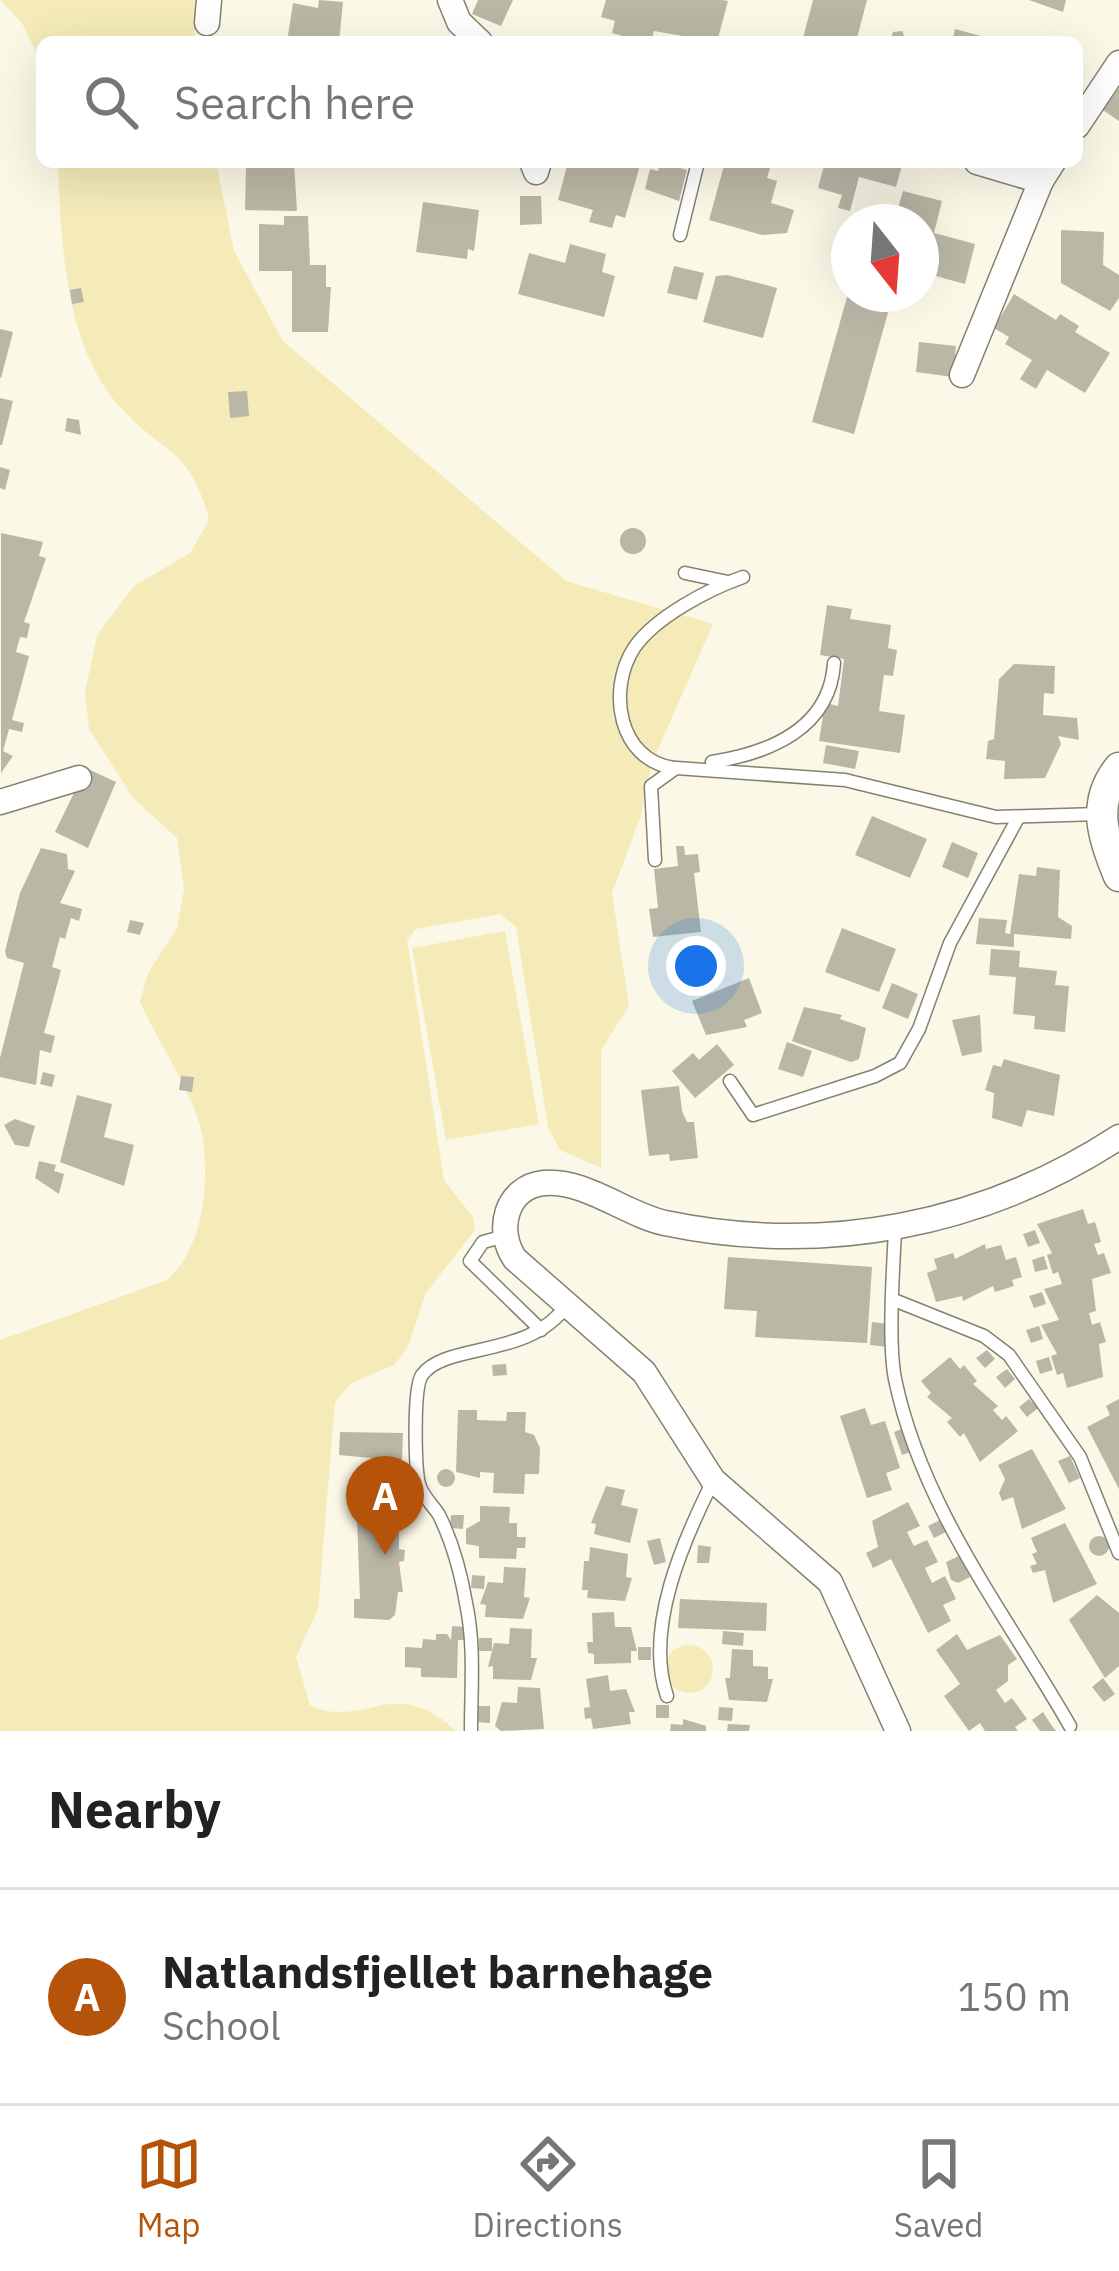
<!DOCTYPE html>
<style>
body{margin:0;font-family:"IBM Plex Sans",sans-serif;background:#f2f2f2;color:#222}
.compass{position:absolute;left:831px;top:204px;width:108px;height:108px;border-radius:50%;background:#fff;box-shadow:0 12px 48px #0002;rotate:163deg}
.you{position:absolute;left:696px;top:966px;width:42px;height:42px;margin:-30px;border:9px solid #fff;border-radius:50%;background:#1a73e8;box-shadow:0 0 0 18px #1a73e833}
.badge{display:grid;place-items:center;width:78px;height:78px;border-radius:50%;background:#b45309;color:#fff;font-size:39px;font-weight:700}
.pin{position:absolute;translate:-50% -99px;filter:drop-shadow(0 3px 6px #0008)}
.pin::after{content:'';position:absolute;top:63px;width:42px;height:36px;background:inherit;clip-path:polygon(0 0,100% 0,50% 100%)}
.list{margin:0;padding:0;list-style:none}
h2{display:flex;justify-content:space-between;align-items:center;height:156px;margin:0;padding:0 48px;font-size:51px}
h2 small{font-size:39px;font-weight:400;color:#767676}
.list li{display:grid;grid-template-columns:78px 1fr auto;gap:36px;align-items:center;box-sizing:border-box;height:216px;padding:0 48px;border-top:3px solid #e0e0e0}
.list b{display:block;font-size:45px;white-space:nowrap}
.list p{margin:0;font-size:39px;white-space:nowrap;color:#767676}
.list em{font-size:39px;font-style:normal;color:#767676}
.icon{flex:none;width:66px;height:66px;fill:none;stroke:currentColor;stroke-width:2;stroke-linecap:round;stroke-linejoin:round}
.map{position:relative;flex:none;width:1119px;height:1731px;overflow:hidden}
.search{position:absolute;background:#fff;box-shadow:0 12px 48px #0002;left:36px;right:36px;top:36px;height:132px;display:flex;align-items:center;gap:30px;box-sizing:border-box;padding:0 42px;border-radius:18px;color:#767676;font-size:45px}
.sheet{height:372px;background:#fff}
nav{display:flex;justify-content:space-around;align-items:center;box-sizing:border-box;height:168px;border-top:3px solid #e0e0e0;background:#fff;font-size:33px;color:#767676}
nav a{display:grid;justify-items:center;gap:6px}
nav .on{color:#b45309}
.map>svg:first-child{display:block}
.green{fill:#f4ebb9}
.building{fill:#bab7a6}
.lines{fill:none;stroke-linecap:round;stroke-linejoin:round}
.service-casing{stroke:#848171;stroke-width:15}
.minor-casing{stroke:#848171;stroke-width:27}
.tertiary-casing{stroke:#848171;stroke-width:33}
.service{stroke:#fff;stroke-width:12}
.minor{stroke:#fff;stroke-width:24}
.tertiary{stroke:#fff;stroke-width:30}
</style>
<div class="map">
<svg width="1119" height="1731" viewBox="0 0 1119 1731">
<rect width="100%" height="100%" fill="#fbf8e7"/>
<g class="green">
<path d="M0,0h198l-4,42h-152v22l-20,-41z"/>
<path d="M58,162h158l18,89 49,90 283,240 147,43 -61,139 -12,55 -28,75 17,113 -28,44v118l-41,-18 -12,-23 -32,-200 -16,-13 -84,15 -9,11 37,240 29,37 2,13 -49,63 -18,54 -14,18 -44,19 -15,19 -17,206 -22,48 14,48c53,26 84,-33 146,26h-456v-391l167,-60c36,-32 42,-93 36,-141 -5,-39 -46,-98 -63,-137l8,-29 29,-45 7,-39 -7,-51 -43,-39 -45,-70 -4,-36 12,-58 37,-49 56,-33 19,-33c-18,-72 -45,-65 -88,-112 -57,-61 -60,-168 -63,-246z"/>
<path d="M505,931l34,193 -93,16 -34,-192z"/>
<circle cx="689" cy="1669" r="24"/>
</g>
<g class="building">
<path d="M319,0l24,2 -4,40h-52l6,-39 25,5z"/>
<path d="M478,0h35l-12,26 -29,-12z"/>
<path d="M606,0h117l5,1 -11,41 -63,-11 -3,11h-7l-32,-9 3,-12 -14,-4z"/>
<path d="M813,0h54l-11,42h-54z"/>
<path d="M1029,0h37l-3,12z"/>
<path d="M955,29l33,9 -1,4h-35z"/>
<path d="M902,31l5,11h-17l3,-10z"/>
<path d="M1119,88v33l-16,-11z"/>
<path d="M294,162l3,49 -52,-1 1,-46z"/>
<path d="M568,162h73l-16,56 -9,-3 -4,13 -23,-6 4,-12 -35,-10z"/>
<path d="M660,162l27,8 -8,31 -34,-12 5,-20 8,2z"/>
<path d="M725,162h47l-5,16 10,3 -6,22 23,7 -7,23 -25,2 -53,-15z"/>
<path d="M825,162h78l-7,25 -37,-10 -9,34 -12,-3 4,-13 -24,-7z"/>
<path d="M903,191l39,10 -8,32 41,11 -10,40 -44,-12v-50h-27z"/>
<path d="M520,196h21l1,28 -22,1z"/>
<path d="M423,202l56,8 -5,41 -6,-2 -1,10 -51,-7z"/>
<path d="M284,216h24l2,49h16v22h5l-3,45h-36v-61h-33v-47l25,1z"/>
<path d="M1061,230l43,2 -1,33 16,10v23l-9,13 -49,-28z"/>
<path d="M570,244l36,10 -4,18 13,4 -11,41 -86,-23 11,-41 36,10z"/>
<path d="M674,266l30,7 -7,27 -30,-7z"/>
<path d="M727,275l50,13 -14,50 -60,-16 13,-46z"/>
<path d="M81,288l3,14 -12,2 -2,-14z"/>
<path d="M1014,294l42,26 4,-6 19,12 -4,6 35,21 -25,40 -38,-23 -11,19 -16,-10 12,-19 -27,-16 4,-7 -15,-9z"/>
<path d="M847,297l42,12 -35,125 -42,-12z"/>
<path d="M0,329l13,3 -12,46 -1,-1z"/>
<path d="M919,342l37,4 -3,31 -37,-5z"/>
<path d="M247,391l2,25 -19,2 -2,-26z"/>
<path d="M0,398l13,3 -11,44h-2z"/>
<path d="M67,418l12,2 2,15 -16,-4z"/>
<path d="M0,467l10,3 -5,20 -5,-2z"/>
<circle cx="633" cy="541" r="13"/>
<path d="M1,533l42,9 -4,14 7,2 -22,64 6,2 -3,14 -7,-1 -4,15 13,4 -17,64 12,3 -2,9 -13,-3 -6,22 10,5 -12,17z"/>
<path d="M827,605l25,4 -2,10 41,6 -3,23 9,2 -4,26 -9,-1 -5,36 26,4 -5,38 -81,-12 6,-38 13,3 6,-47 -24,-4z"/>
<path d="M1014,664l41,2 -1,28 -10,-1 -1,22 34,3 2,22 -21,-4 3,8 -16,34 -41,1 1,-18 -19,-2 2,-18 6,-2 5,-60z"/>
<path d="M826,745l33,6 -4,18 -32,-6z"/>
<path d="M86,768l30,14 -28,66 -33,-16z"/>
<path d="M872,816l55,23 -17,39 -55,-23z"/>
<path d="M952,842l26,11 -10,25 -26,-11z"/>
<path d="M676,846h8l1,9 13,-1 2,18 -6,1 7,59 -48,5 -4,-28 9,-1 -4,-39 24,-3z"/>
<path d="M41,848l26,6 1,15 7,2 -15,32 22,6 -3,12 -8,-3 -6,21 -5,-2 -8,30 9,3 -17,63 11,3 -4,17 -11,-3 -4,35 -36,-8v-19l24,-95 -17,-5 -2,-7 15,-58z"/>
<path d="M1037,867l23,3 -2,47 14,9 -1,13 -57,-5v13l-38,-3 3,-26 28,2 -2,13 5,1 9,-60 17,2z"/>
<path d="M130,920l14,3 -4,12 -13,-3z"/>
<path d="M842,928l54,21 -17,43 -54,-20z"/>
<path d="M991,949l29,2 -1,16 38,4 -2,14 14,1 -4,46 -31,-3 1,-13 -22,-2 3,-37 -27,-2z"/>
<path d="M749,978l13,35 -18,7 3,7 -41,8 -14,-34z"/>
<path d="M892,983l26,11 -10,25 -26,-11z"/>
<path d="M804,1007l38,8 -2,4 26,9 -7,31 -8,3 -59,-21z"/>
<path d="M980,1015l2,37 -20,4 -10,-36z"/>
<path d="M787,1042l25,9 -9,26 -25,-8z"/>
<path d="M717,1044l17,21 -39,33 -23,-27 21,-18 6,7z"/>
<path d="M1004,1059l56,16 -6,41 -27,-6 -5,17 -30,-9 2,-25 -9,-3 8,-25 8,2z"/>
<path d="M43,1072l12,3 -3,12 -12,-3z"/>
<path d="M181,1076l13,1 -2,15 -13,-2z"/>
<path d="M679,1086l3,25 5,11h7l4,36 -28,3 -1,-7 -20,2 -8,-66z"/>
<path d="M77,1095l35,9 -8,33 30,8 -10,41 -64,-24z"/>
<path d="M15,1119l20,7 -6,21 -14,-2 -11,-20z"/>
<path d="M39,1161l17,4 -2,6 10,3 -5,20 -24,-16z"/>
<path d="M1083,1209l5,15 7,-2 6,20 -7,2 4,11 6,-2 7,20 -19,6 4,32 -7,2 3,12 8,-3 6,20 -7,2 4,33 -36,11 -4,-15 -6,2 -6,-19 6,-2 -16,-29 18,-5 -15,-31 18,-5 -4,-12 -5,2 -6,-19 5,-2 -15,-29z"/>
<path d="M1035,1230l5,13 -12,4 -5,-13z"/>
<path d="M985,1244l1,5 15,-4 5,15 10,-3 6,20 -10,3 2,6 -19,6 -2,-6 -30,15 -1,-5 -26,6 -9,-29 10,-4 -3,-10 19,-6 2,6z"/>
<path d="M1044,1256l4,13 -13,3 -3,-12z"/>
<path d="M728,1257l144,10 -5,76 -112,-6 2,-26 -33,-2z"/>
<path d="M1042,1292l4,12 -12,4 -5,-12z"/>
<path d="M872,1322l18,2 -2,23 -18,-2z"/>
<path d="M1039,1326l4,13 -12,4 -5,-13z"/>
<path d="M987,1350l8,9 -10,9 -9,-10z"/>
<path d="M950,1357l10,12 4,-4 13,16 -4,3 25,22 -5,4 9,10 4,-4 12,15 -38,31 -16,-29 -4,4 -13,-15 5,-4 -25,-21 4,-4 -10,-12z"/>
<path d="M1049,1357l4,13 -13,4 -4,-13z"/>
<path d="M506,1364l1,11 -14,1 -1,-11z"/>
<path d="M1007,1369l8,10 -10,9 -9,-11z"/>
<path d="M1029,1399l9,9 -11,9 -8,-10z"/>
<path d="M1119,1399v90l-32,-62 23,-12 -4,-9z"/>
<path d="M865,1408l6,17 14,-4 15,47 -14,5 6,17 -25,8 -27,-82z"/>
<path d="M458,1410h19v10l29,1 1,-9h19l-1,20 9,3 6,13 -1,26h-14l-1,20 -31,-1 1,-20 -14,-1v6l-24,-6z"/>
<path d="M906,1427l8,24 -12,4 -8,-23z"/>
<path d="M340,1432l63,1 -1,28 -63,-6z"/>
<path d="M1032,1449l34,60 -44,20 -9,-32 -11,4 -3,-8 6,-14 -7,-14z"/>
<path d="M1070,1456l10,22 -11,5 -11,-22z"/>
<circle cx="446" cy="1478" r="9"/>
<path d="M606,1486l19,4 -4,15 17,4 -8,34 -36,-9 2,-10 -5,-1z"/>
<path d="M389,1501h18l1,12 -19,1z"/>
<path d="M908,1502l12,24 -13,6 7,14 13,-6 11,22 -13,6 7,15 13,-7 11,23 -13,6 8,16 -23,12 -37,-74 -18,9 -7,-15 12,-6 -6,-26z"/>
<path d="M480,1506l30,1 -1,16h8v14h9l-1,11h-8l-1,11 -37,-1v-12l-13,-2v-15l14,-8z"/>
<path d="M451,1515h13l-1,14 -13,-1z"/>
<path d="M357,1519l42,6v24l6,1 -1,11 -5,1 4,30h-5l-3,23 -6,5 -35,-2v-19h6z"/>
<path d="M940,1520l6,12 -12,6 -6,-12z"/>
<path d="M1065,1523l32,61 -44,19 -8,-33 -12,3 -3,-7 7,-2 -5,-10 5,-2 -6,-14z"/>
<circle cx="1099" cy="1546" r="10"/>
<path d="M660,1538l6,24 -12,3 -7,-24z"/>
<path d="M698,1545l13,2 -2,16h-12z"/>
<path d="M590,1547l38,7 -2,23 6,1 -7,23 -38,-3 1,-8h-6l2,-29h5z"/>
<path d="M959,1556l11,21 -12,6 -7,-3 -5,-18z"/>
<path d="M504,1567l22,1 -2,29 6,1 -7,21 -38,-2 1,-12 -6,-1 8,-22 15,1z"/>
<path d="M472,1575l13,1 -1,13 -13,-1z"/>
<path d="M1097,1595l22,18v53l-14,12 -36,-58z"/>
<path d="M680,1599l87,4 -1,28 -88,-3z"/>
<path d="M614,1612l1,15h16l6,24h-6v12l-37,1v-10l-6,-1 -1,-11h6l-1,-29z"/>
<path d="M452,1626l13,1 -1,13h-6l-1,38 -36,-1v-9l-16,-1v-20l17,1 1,-9 13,1v-6h11l4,6z"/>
<path d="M510,1628l22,1 -1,29h6l-6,22 -38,-1v-13l-5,1 6,-24 15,1z"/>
<path d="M723,1631l21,2 -1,13 -21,-2z"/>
<path d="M957,1634l10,16 33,-15 17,24 -9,6v16l-12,9 9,13 7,-5 15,21 -12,8 3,4h-33l-5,-8 -11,8 -25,-35 16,-12 -24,-34z"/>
<rect x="479" y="1638" width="13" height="13"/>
<rect x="638" y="1647" width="13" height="13"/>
<path d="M732,1649l21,1v16l15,1v12h5l-6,23 -38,-2 -4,-22h5z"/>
<path d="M608,1675l2,16 16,-2 9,23h-6l2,12 -38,5 -2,-11 -6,1 -1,-11 6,-1 -4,-28z"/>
<path d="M1103,1678l12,16 -11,8 -12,-15z"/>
<path d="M518,1687l22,1 4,41 -43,2 -6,-5 7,-24 15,1z"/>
<rect x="656" y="1705" width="13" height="13"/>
<path d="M477,1706h13v17l-14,-1z"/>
<path d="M719,1707l14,1 -1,13 -14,-1z"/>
<path d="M1043,1712l7,11 6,8h-16l-8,-11z"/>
<path d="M683,1719l23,7v5h-36l1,-7 12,1z"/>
<path d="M728,1724l22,1 -1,6h-22z"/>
</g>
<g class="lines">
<defs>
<g id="service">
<path d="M680,235l18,-73"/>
<path d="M685,573l43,9"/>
<path d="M712,762c57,-9 118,-33 122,-99"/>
<path d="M674,768c-56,-8 -67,-78 -40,-120 21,-31 75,-59 109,-71"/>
<path d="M655,860l-4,-74 25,-18 169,12 151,37 103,-3"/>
<path d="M730,1081l23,34 122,-39 25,-13 19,-34 31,-86 68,-125"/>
<path d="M895,1231c-2,39 -7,112 0,148 27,130 111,235 175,347"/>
<path d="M505,1236l-22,6 -13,19 71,69"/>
<path d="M894,1300l90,36 25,19 71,102 39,96"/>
<path d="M667,1696c-23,-67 16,-155 46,-215"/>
<path d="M471,1731c0,-43 4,-86 -5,-128 -5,-29 -14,-62 -27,-88 -6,-10 -17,-19 -20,-31 -4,-17 -6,-96 3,-109 24,-33 107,-16 145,-70"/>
</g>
<g id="minor">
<path d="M450,0l9,22 21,20"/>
<path d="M207,23l2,-23"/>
<path d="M1077,126l42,-63"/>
<path d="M532,162l4,10 3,-10"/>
<path d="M977,162l64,19 12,-19"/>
<path d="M962,375l79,-194"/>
<path d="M0,802l79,-24"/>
<path d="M898,1731l-68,-149 -117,-102 -69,-108 -129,-113c-20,-29 -9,-72 29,-76 40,-4 83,32 121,40 159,33 318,3 454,-86"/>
</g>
<path id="tertiary" d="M1119,768c-28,35 -16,70 0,108"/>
</defs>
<use href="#service" class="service-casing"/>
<use href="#minor" class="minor-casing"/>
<use href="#tertiary" class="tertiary-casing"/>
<use href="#service" class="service"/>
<use href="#minor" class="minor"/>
<use href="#tertiary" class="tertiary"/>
</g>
</svg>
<svg class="compass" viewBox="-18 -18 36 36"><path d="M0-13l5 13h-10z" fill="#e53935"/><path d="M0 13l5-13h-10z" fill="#767676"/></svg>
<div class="you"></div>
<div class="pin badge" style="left:385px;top:1555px">A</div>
<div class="search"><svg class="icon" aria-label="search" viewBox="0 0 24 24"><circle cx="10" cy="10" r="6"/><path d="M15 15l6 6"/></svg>Search here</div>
</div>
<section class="sheet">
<h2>Nearby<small></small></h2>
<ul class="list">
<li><span class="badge">A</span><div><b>Natlandsfjellet barnehage</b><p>School</p></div><em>150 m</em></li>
</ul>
</section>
<nav>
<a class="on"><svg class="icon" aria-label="map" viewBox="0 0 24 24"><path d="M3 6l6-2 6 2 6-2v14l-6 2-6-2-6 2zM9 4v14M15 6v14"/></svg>Map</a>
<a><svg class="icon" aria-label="directions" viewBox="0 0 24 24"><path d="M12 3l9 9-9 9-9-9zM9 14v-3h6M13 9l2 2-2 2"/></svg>Directions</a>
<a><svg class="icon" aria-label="saved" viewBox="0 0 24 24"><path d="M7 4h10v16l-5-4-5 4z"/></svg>Saved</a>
</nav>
